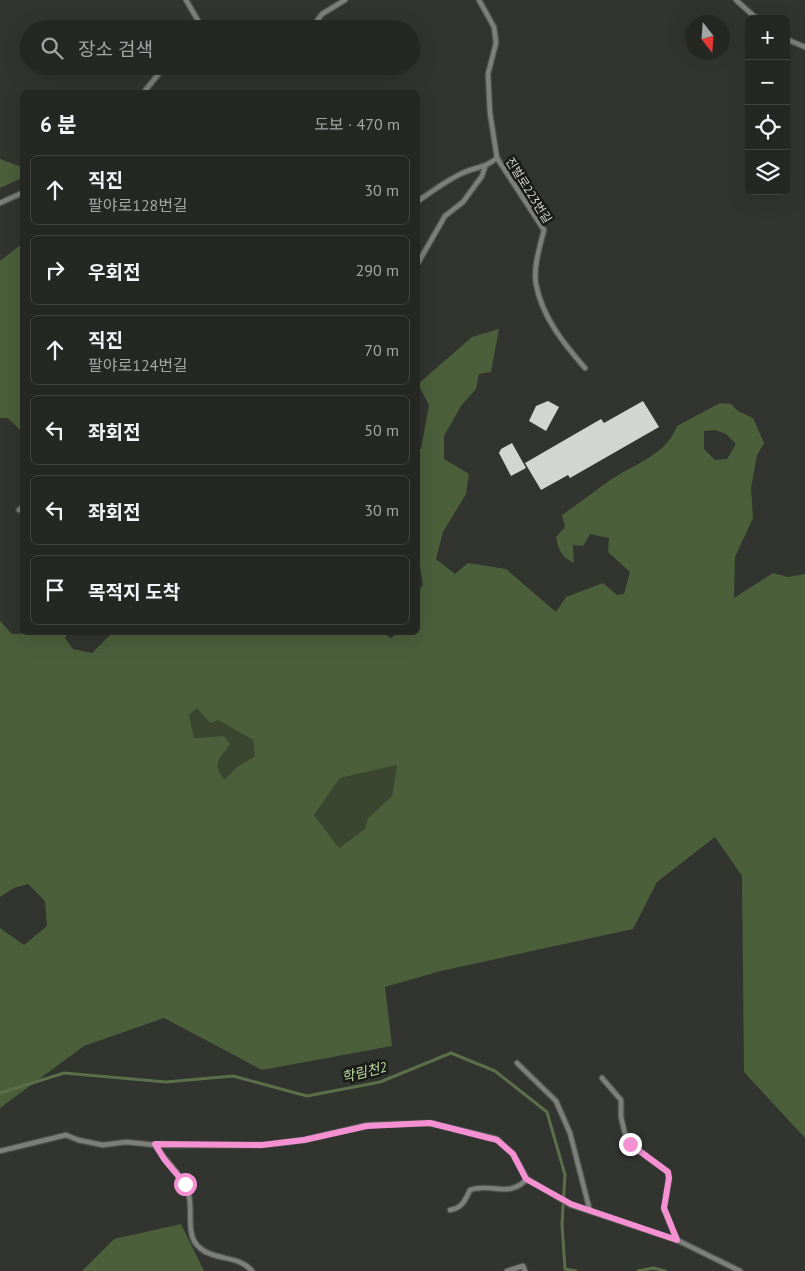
<!DOCTYPE html>
<html lang="ko">
<meta charset="utf-8">
<style>
body{margin:0;font-family:"PT Sans","Noto Sans KR",sans-serif;background:#2d2f2b;color:#f1f3f6}
.controls{position:absolute;right:15px;top:15px;display:grid;overflow:hidden;border-radius:8px;box-shadow:0 5px 20px #0002}
.controls button{width:45px;height:45px;display:grid;place-items:center;padding:0;border:0;border-bottom:1px solid #424441;background:#252723;color:#f1f3f6;font:25px sans-serif}
.compass{position:absolute;left:685px;top:15px;width:45px;height:45px;border-radius:50%;background:#252723;box-shadow:0 5px 20px #0002;rotate:163deg}
.stop{position:absolute;width:15px;height:15px;margin:-11px;border:4px solid #f591d2;border-radius:50%;background:#fff}
.stop.end{background:#f591d2;border-color:#fff;box-shadow:0 1px 5px #0008}
.list{margin:0;padding:0;list-style:none}
h2{display:flex;justify-content:space-between;align-items:center;height:65px;margin:0;padding:0 20px;font-size:21px}
h2 small{font-size:16px;font-weight:400;color:#a3a5a6}
.list li{display:grid;grid-template-columns:32px 1fr auto;gap:15px;align-items:center;box-sizing:border-box;height:70px;margin:0 10px 10px;padding:0 10px;border:1px solid #424441;border-radius:8px}
.list b{display:block;font-size:19px;white-space:nowrap}
.list p{margin:0;font-size:16px;white-space:nowrap;color:#a3a5a6}
.list em{font-size:16px;font-style:normal;color:#a3a5a6}
.icon{flex:none;width:28px;height:28px;fill:none;stroke:currentColor;stroke-width:2;stroke-linecap:round;stroke-linejoin:round}
.map{position:relative;flex:none;width:805px;height:1271px;overflow:hidden}
.search{position:absolute;background:#252723;box-shadow:0 5px 20px #0002;left:20px;top:20px;width:400px;height:55px;display:flex;align-items:center;gap:12px;box-sizing:border-box;padding:0 18px;border-radius:28px;color:#a3a5a6;font-size:19px}
.panel{position:absolute;background:#252723;box-shadow:0 5px 20px #0002;left:20px;top:90px;width:400px;height:545px;border-radius:8px}
.map>svg:first-child{display:block}
.green{fill:#3a4630}
.forest{fill:#4b5f3b;fill-rule:evenodd}
.lines{fill:none;stroke-linecap:round;stroke-linejoin:round}
.stream{stroke:#5b6f4a;stroke-width:3}
.building{fill:#d2d6d0}
.lane-casing{stroke:#4e504c;stroke-width:7}
.lane{stroke:#7d807a;stroke-width:4.5}
.route{stroke:#f591d2;stroke-width:6}
.labels{text-anchor:middle;dominant-baseline:central;stroke-width:5;stroke-linejoin:round;paint-order:stroke}
.street-label{font-size:12px;fill:#d7d8d5;stroke:#1a1b19}
.water-label{font-size:14px;font-style:italic;fill:#badd9e;stroke:#1a1b19}
</style>
<div class="map">
<svg width="805" height="1271" viewBox="0 0 805 1271">
<rect width="100%" height="100%" fill="#31342f"/>
<g class="green">
<path d="M197,708l56,32 2,16 -18,11 -13,13 -7,-13 7,-31 -30,2 -5,-23z"/>
<path d="M397,765l-5,31 -24,22 -2,11 -27,19 -25,-33 26,-37z"/>
</g>
<g class="forest">
<path d="M0,159l22,8v11l-22,10z"/>
<path d="M22,244v188l-14,-14h-8v-157z"/>
<path d="M499,329l-8,43 -12,2 -3,15 -15,17 -17,30v23l25,15 -3,20 -23,38 -7,27 19,15 13,-11 38,6 50,43 10,-15 37,-14 14,12 7,-1 6,-22 -22,-20 1,-14 -19,-4 -7,12 -10,-1 1,18c-12,-5 -16,-14 -18,-26l9,-10 -3,-12c16,-11 31,-23 47,-34 24,-17 57,-25 68,-55l43,-23 11,1 7,7 15,7 11,25 -7,12 -6,33 2,30 -18,39 -1,41 39,-25 15,4 17,-3v564l-61,-66 -2,-196 -27,-39 -58,45 -24,47 -192,42 -56,16 7,59 -130,24 -98,-52 -80,28 -84,62v-180l24,17 23,-19 -2,-25 -17,-17 -14,4 -14,9v-276l12,13 56,-1 -3,5 8,11 19,4 20,-20 269,-1 10,6 7,-5 20,-1v-40l5,-7 -5,-31v-106l3,1 8,-44 -11,-21 54,-47zM715,430l11,4 10,10 -9,15 -12,1 -11,-11v-18zM197,708l13,15 8,-3 35,20 2,16 -18,11 -13,13 -7,-13 2,-8 11,-15 -6,-8 -30,2 -5,-23zM397,765l-5,31 -24,22 -3,11 -26,19 -25,-33 26,-37z"/>
<path d="M181,1224l23,47h-122l32,-32z"/>
</g>
<g class="lines">
<g class="stream">
<path d="M0,1093l64,-20 102,9 67,-6 74,20 73,-14 71,-29 44,18 52,41 18,63 -3,49 3,45 11,2"/>
<path d="M638,1271l15,-3 12,3"/>
</g>
</g>
<g class="building">
<path d="M548,401l11,6 -13,24 -17,-10 7,-15z"/>
<path d="M643,401l16,26 -89,51 -2,-3 -27,15 -16,-27 76,-44 3,4z"/>
<path d="M512,443l14,25 -15,8 -12,-23 2,-4z"/>
</g>
<g class="lines">
<defs>
<g id="lane">
<path d="M186,0l17,29"/>
<path d="M479,0l15,27 2,16 -8,31 2,39 7,45 47,72c-4,16 -11,38 -8,54 6,33 28,60 49,84"/>
<path d="M736,0l21,19"/>
<path d="M311,29l11,-15 23,-14"/>
<path d="M786,39l19,8"/>
<path d="M232,66h30"/>
<path d="M144,92l21,-26"/>
<path d="M418,201c15,-10 30,-22 47,-29 14,-6 18,-3 32,-14"/>
<path d="M0,203l22,-10"/>
<path d="M418,263l27,-47 18,-14 19,-26 3,-9"/>
<path d="M19,510l3,-3"/>
<path d="M517,1063l39,38 14,32 20,78"/>
<path d="M602,1078l19,22v17l4,17 5,10 38,28 1,6 -5,31 13,31"/>
<path d="M155,1145c11,17 29,31 34,51 4,17 -4,40 11,52 15,13 39,7 52,23"/>
<path d="M0,1151l66,-16 12,5 25,5 23,-3 29,3h107l42,-5 63,-15 63,-2 67,16 16,15 14,25 44,26 106,35 63,31"/>
<path d="M450,1210c12,-2 15,-9 20,-20 22,-8 38,9 57,-11"/>
<path d="M507,1271l16,-5 2,5"/>
</g>
</defs>
<use href="#lane" class="lane-casing"/>
<use href="#lane" class="lane"/>
</g>
<g class="lines">
<path class="route" d="M185,1184l-21,-25 -9,-15 107,1 42,-5 63,-14 63,-3 67,17 16,14 13,25 45,25 106,36 -13,-32 5,-30 -1,-6 -38,-28"/>
</g>
<g class="labels">
<g class="street-label">
<text transform="translate(529 190) rotate(58)">진벌로223번길</text>
</g>
<g class="water-label">
<text transform="translate(364 1072) rotate(-14)">학림천2</text>
</g>
</g>
</svg>
<div class="controls">
<button>+</button>
<button>−</button>
<button><svg class="icon" aria-label="locate" viewBox="0 0 24 24"><circle cx="12" cy="12" r="6"/><path d="M12 2v4M12 18v4M2 12h4M18 12h4"/></svg></button>
<button><svg class="icon" aria-label="layers" viewBox="0 0 24 24"><path d="M12 4l9 5-9 5-9-5zM3 14l9 5 9-5"/></svg></button>
</div>
<svg class="compass" viewBox="-18 -18 36 36"><path d="M0-13l5 13h-10z" fill="#e53935"/><path d="M0 13l5-13h-10z" fill="#a3a5a6"/></svg>
<div class="stop" style="left:185px;top:1184px"></div>
<div class="stop end" style="left:630px;top:1144px"></div>
<div class="search"><svg class="icon" aria-label="search" viewBox="0 0 24 24"><circle cx="10" cy="10" r="6"/><path d="M15 15l6 6"/></svg>장소 검색</div>
<section class="panel">
<h2>6 분<small>도보 · 470 m</small></h2>
<ul class="list">
<li><svg class="icon" aria-label="ahead" viewBox="0 0 24 24"><path d="M12 20V5M6 11l6-6 6 6"/></svg><div><b>직진</b><p>팔야로128번길</p></div><em>30 m</em></li>
<li><svg class="icon" aria-label="right" viewBox="0 0 24 24"><path d="M7 20v-9h11M14 6l5 5-5 5"/></svg><div><b>우회전</b></div><em>290 m</em></li>
<li><svg class="icon" aria-label="ahead" viewBox="0 0 24 24"><path d="M12 20V5M6 11l6-6 6 6"/></svg><div><b>직진</b><p>팔야로124번길</p></div><em>70 m</em></li>
<li><svg class="icon" aria-label="left" viewBox="0 0 24 24"><path d="M17 20v-9H6M10 6l-5 5 5 5"/></svg><div><b>좌회전</b></div><em>50 m</em></li>
<li><svg class="icon" aria-label="left" viewBox="0 0 24 24"><path d="M17 20v-9H6M10 6l-5 5 5 5"/></svg><div><b>좌회전</b></div><em>30 m</em></li>
<li><svg class="icon" aria-label="arrive" viewBox="0 0 24 24"><path d="M6 21V4h12l-3 4 3 4H6"/></svg><div><b>목적지 도착</b></div></li>
</ul>
</section>
</div>
